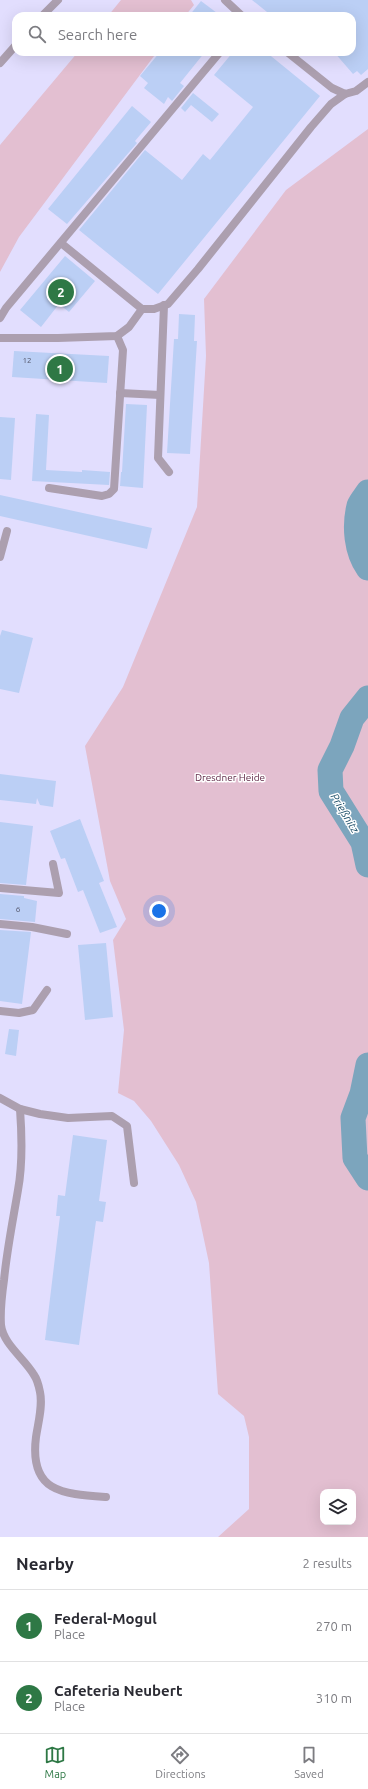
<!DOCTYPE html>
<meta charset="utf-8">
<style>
body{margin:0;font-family:Ubuntu,sans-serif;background:#f2f2f3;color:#2b2b33}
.controls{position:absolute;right:12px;bottom:12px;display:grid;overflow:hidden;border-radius:8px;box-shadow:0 4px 16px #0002}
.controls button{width:36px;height:36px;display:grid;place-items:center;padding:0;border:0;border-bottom:1px solid #e1e1e2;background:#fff;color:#2b2b33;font:20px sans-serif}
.you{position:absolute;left:159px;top:911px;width:14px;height:14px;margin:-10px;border:3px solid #fff;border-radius:50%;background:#1a73e8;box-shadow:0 0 0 6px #1a73e833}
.badge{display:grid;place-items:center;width:26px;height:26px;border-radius:50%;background:#2e7845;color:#fff;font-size:13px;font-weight:700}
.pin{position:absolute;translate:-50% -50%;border:2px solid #fff;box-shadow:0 1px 4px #0006}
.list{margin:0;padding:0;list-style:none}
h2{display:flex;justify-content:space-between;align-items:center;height:52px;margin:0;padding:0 16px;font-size:17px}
h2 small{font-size:13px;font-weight:400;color:#7c7c81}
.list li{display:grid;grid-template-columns:26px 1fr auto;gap:12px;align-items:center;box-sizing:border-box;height:72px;padding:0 16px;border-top:1px solid #e1e1e2}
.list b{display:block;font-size:15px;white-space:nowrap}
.list p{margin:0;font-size:13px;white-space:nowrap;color:#7c7c81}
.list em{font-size:13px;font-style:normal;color:#7c7c81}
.icon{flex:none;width:22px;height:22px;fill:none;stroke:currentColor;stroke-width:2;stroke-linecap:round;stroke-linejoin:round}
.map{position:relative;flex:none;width:368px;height:1537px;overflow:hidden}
.search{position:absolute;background:#fff;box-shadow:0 4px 16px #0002;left:12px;right:12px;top:12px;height:44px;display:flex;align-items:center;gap:10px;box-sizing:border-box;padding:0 14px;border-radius:12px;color:#7c7c81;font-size:15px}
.sheet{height:196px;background:#fff}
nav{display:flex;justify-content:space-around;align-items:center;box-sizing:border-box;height:56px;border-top:1px solid #e1e1e2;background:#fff;font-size:11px;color:#7c7c81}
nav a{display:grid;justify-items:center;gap:2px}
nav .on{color:#2e7845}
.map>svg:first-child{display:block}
.green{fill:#e3bfd1;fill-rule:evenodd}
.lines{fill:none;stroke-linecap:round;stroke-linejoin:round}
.river{stroke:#7ca5bd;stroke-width:25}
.building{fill:#bbcff5}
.service{stroke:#ac9faf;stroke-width:8}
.labels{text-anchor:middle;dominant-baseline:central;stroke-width:3;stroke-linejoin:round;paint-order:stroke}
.number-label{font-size:8px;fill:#505366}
.park-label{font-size:10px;fill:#5f2947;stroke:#fff}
.water-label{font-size:11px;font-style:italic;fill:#154964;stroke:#fff}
</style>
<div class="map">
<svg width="368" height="1537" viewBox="0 0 368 1537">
<rect width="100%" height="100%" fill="#e2defe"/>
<g class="green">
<path d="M121,0h70l3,5 -9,11h-77z"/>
<path d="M78,52h79l-138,185 -19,35v-127z"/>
<path d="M368,129v1408h-150l31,-28v-72l-5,-21 -26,-22 -9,-131 -13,-61 -17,-37 -28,-44 -17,-20 -16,-8 6,-63 -11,-90 13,-21 -16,-38 -25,-135 38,-59 74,-180 9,-151 -2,-57 82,-109zM323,1492h30v30h-30z"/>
</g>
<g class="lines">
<g class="river">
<path d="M368,492c-3,5 -7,9 -9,14 -5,20 -3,45 9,62"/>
<path d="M368,698l-16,20 -10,28 -12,24 1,21 32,51 5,23"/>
<path d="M368,1065l-6,29 -9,24 2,40 13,20"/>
</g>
</g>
<g class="building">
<path d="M252,0h116v69l-7,6 -4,-4 -4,3 -19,-22h18v-36h-80z"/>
<path d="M201,1l20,15h-32z"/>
<path d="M160,52h45l-25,31 4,3 -12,15 -4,-4 -4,7 -20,-16 4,-5 -8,-7z"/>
<path d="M233,52h33l54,44 -162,198 -79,-64 66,-80 37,30 21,-26 7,6 43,-53 -39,-32z"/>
<path d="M193,93l26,21 -7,8 -21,-17 -6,7 -4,-4z"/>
<path d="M132,106l19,16 -16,19 2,2 -70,81 -19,-15z"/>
<path d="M65,256l30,25 -26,31 -10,-8 -18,23 -21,-17z"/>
<path d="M179,314l16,1 -1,26h3l-7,113 -23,-1 7,-114h4z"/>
<path d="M14,351l95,5 -2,27 -95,-6z"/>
<path d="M126,404l21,1 -4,83 -23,-2 1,-14h1z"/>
<path d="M36,414l13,1 -3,55 36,2v-2l28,2 -1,13 -77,-4z"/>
<path d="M0,417l15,1 -4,62 -11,-1z"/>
<path d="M0,495l152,33 -5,21 -147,-33z"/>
<path d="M2,630l31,8 -14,55 -19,-4v-53z"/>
<path d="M0,774l56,7 -3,26 -13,-2 -3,-7 -1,6 -36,-4z"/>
<path d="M80,819l24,62 -5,2 18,44 -17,6 -17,-43 -5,2 -13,-34 -4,1 -11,-28z"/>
<path d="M0,822l33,4 -7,59 -26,-2z"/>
<path d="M0,894l24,2v2l13,3 -2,21 -35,-3z"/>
<path d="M0,930l31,2 -9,72 -22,-3z"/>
<path d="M106,943l7,74 -28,3 -7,-75z"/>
<path d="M9,1029l10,1 -3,26 -11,-2z"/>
<path d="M73,1135l34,5 -8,61 7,1 -3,20 -7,-1 -17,124 -34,-5 15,-124h-4l2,-21 7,1z"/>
</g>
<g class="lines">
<g class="service">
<path d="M225,0l17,16"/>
<path d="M42,16l16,-16"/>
<path d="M287,52l45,36 13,6 11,-3 12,-9"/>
<path d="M0,63l16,-18"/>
<path d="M61,243l81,66h12l14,-5 30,-35 113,-142 20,-23 14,-10"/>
<path d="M164,305l-6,153 11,14"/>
<path d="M0,318l6,-10 214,-256"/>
<path d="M0,338h58l59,-2 12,-9 13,-18"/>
<path d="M120,393l40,2"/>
<path d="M49,488l53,8 7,-2 5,-5 9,-139 -6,-14"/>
<path d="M0,557l7,-26"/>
<path d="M0,888l59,5 -6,-29"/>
<path d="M0,924l32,3 35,7"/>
<path d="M0,1011l19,2 14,-3 14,-20"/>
<path d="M0,1098l20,11 20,5 28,4 44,-2 15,10 7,57"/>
<path d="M20,1109c2,27 3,54 -2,81 -5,30 -11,59 -14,90 -2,14 -4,30 -3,45 2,19 24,34 33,50 3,4 5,12 6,17 3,14 -2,31 -4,45 -7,55 26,57 70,60"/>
</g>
</g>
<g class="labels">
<g class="number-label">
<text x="27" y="360">12</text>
<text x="18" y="909">6</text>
</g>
<g class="park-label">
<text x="230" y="777">Dresdner Heide</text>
</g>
<g class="water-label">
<text transform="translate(345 813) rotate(59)">Prießnitz</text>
</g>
</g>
</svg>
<div class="controls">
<button><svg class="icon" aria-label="layers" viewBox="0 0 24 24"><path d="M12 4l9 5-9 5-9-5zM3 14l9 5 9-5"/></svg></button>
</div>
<div class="you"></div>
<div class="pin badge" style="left:60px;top:369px">1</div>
<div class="pin badge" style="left:61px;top:292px">2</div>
<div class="search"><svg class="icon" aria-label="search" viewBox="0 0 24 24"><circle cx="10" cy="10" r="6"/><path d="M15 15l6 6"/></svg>Search here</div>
</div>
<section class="sheet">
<h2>Nearby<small>2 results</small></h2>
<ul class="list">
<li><span class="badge">1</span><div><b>Federal-Mogul</b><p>Place</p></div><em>270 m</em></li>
<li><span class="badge">2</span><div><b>Cafeteria Neubert</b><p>Place</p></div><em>310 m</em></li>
</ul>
</section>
<nav>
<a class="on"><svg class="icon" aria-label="map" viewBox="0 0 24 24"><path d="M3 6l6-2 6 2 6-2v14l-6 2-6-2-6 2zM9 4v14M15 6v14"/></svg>Map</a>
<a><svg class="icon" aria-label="directions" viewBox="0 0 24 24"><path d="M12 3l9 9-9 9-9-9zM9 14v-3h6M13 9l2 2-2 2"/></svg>Directions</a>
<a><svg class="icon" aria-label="saved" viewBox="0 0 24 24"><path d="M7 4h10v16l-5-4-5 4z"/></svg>Saved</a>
</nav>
